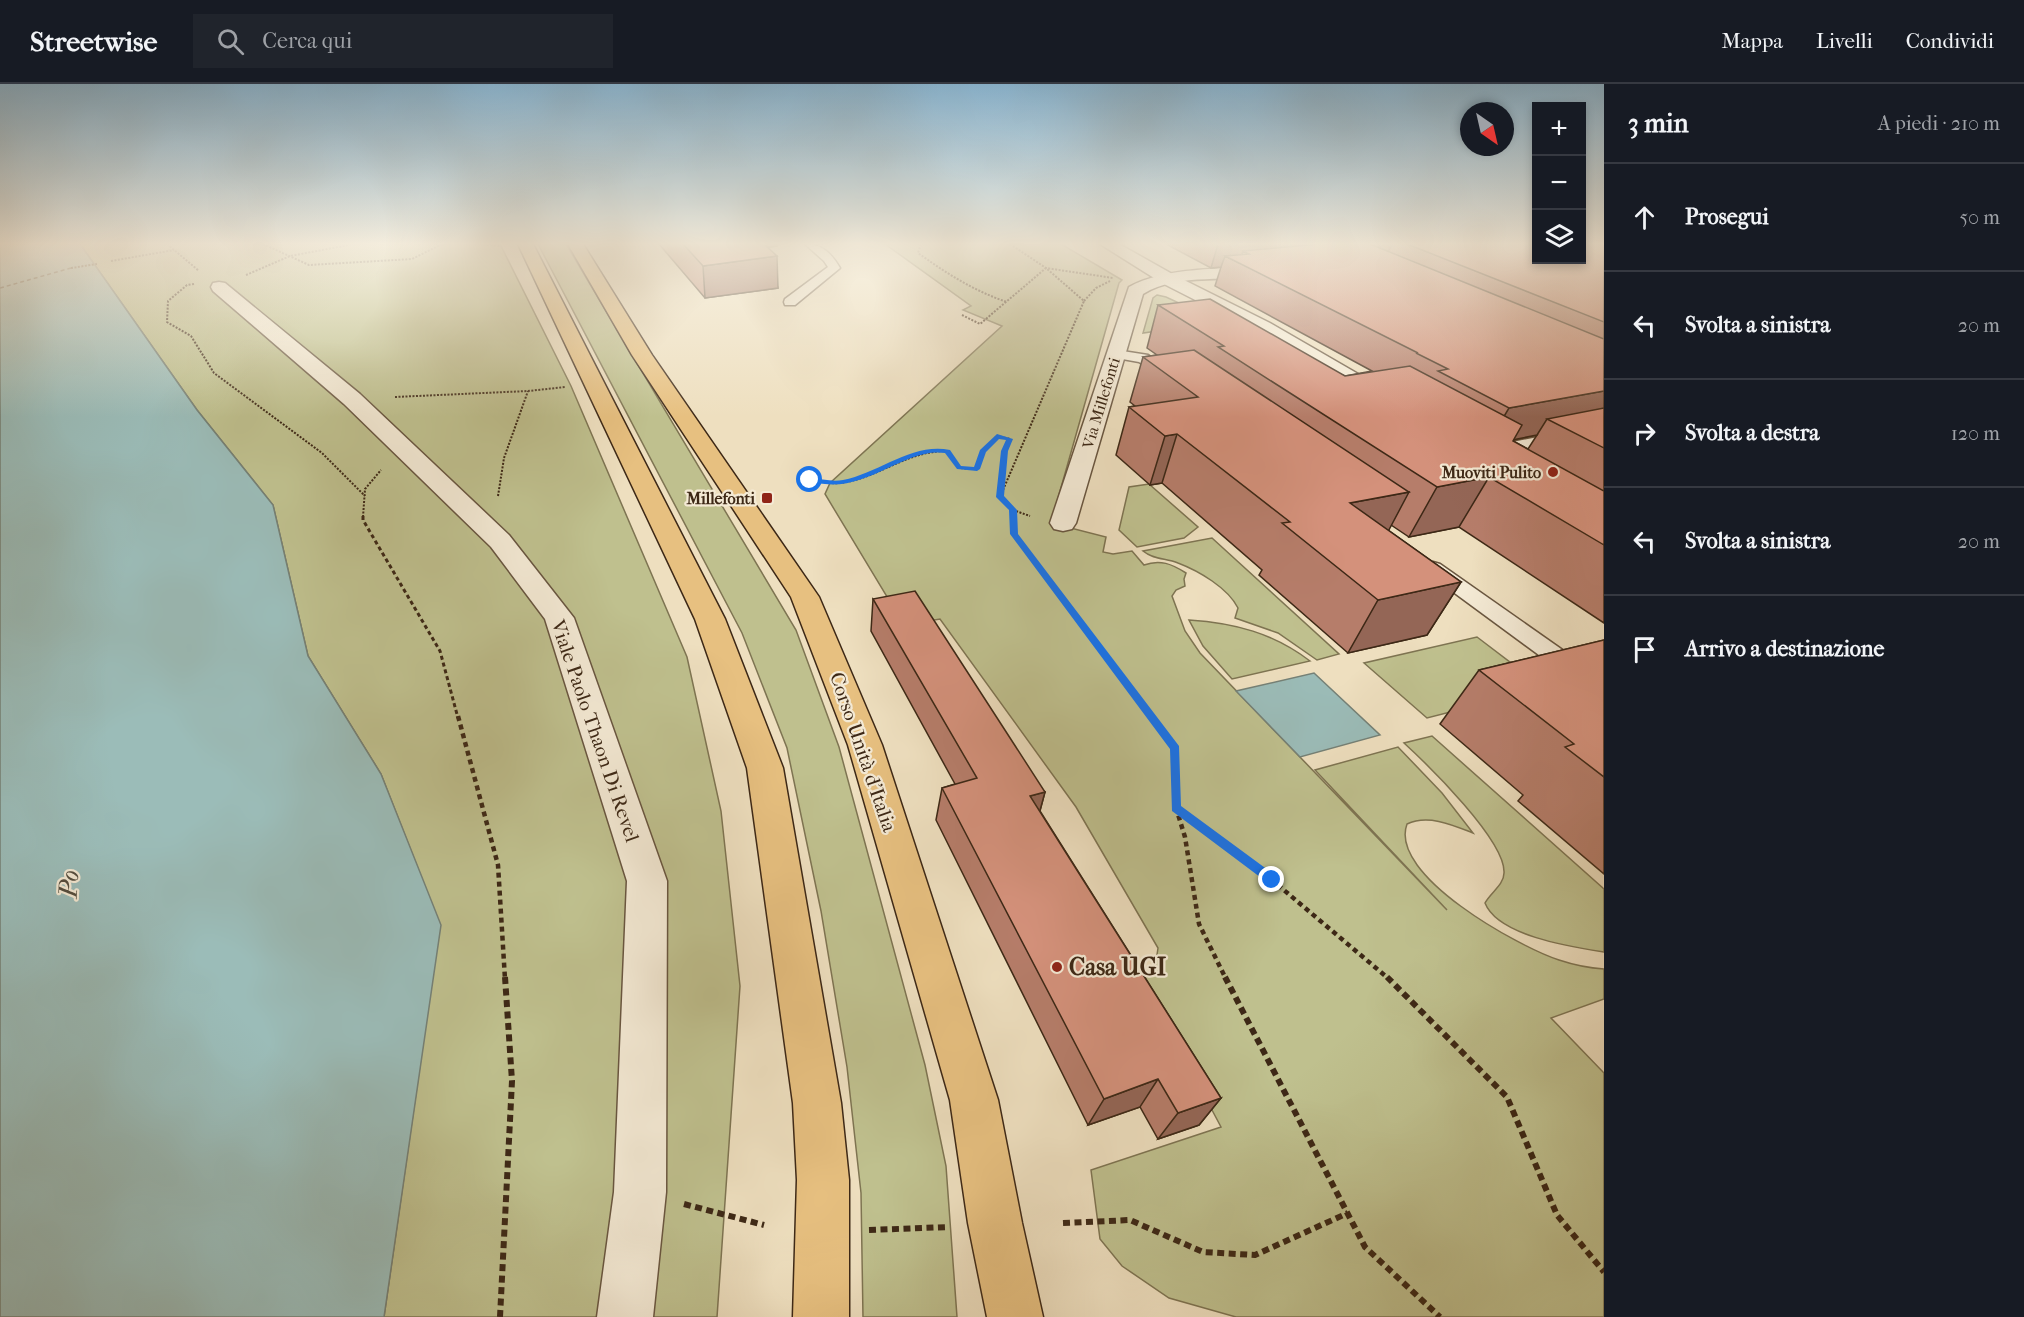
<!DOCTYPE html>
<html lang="it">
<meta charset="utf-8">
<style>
body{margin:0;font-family:"IM FELL French Canon",serif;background:#20242c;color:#f1f3f6}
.controls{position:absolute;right:18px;top:18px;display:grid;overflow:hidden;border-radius:0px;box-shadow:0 3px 9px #0003}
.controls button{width:54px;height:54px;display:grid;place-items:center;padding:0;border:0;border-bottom:2px solid #363941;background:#171b24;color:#f1f3f6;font:30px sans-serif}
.compass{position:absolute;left:1460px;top:18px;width:54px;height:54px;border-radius:50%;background:#171b24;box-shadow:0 3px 9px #0003;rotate:146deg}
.stop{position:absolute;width:18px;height:18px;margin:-14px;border:4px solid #1a73e8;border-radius:50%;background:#fff}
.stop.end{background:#1a73e8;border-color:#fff;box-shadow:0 2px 6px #0008}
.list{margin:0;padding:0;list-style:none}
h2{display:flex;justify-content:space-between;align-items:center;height:78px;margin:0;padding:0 24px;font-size:26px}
h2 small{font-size:20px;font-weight:400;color:#9ea1a6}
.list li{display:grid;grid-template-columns:39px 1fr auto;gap:18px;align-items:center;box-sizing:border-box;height:108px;padding:0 24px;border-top:2px solid #363941}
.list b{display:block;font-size:22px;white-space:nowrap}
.list em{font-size:20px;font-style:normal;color:#9ea1a6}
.icon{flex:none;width:33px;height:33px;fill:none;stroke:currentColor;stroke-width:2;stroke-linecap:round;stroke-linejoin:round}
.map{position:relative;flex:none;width:1604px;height:1233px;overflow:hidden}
header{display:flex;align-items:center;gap:36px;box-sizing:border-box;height:84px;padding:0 30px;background:#171b24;border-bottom:2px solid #363941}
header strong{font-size:28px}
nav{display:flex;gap:33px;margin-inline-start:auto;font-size:21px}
.search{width:420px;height:54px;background:#20242c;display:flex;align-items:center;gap:15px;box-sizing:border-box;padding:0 21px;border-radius:0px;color:#9ea1a6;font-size:22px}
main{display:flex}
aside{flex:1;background:#171b24}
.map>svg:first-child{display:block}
.green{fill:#bfc08e;stroke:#7e7452;stroke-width:1.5}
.water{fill:#9bbcb8;stroke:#758177;stroke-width:1.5}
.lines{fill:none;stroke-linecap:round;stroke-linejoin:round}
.ferry{stroke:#544d3e;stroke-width:1.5;stroke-dasharray:4 3;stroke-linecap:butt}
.service-casing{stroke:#695640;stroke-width:3}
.pedestrian-casing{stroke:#695640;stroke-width:3}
.minor-casing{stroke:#695640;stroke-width:3}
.tertiary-casing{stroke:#695640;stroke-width:3}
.primary-casing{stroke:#3d2816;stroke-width:3}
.path-far3{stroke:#3d2816;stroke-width:2;stroke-dasharray:2 1.5;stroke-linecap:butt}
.path-far2{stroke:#3d2816;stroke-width:3;stroke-dasharray:4 3;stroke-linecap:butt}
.path-far1{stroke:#3d2816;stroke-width:4.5;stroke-dasharray:5 4;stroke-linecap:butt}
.path{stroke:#3d2816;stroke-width:6;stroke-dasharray:7 4.5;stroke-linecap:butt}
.service{fill:#f4ead5;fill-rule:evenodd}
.pedestrian{fill:#f4ead5;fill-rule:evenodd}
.minor{fill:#f4ead5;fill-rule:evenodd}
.tertiary{fill:#f4ead5;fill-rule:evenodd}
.primary{fill:#e7c080;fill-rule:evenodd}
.wall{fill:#b67d6a;stroke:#3d2816;stroke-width:1.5;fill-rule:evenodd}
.shaded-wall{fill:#946656;stroke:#3d2816;stroke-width:1.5}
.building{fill:#d4917b;stroke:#3d2816;stroke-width:1.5}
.route{fill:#1a73e8}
.poi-dot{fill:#8f2418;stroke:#f4ead5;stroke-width:2}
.labels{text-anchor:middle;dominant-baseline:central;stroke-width:4.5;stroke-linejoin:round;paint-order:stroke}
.far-street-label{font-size:16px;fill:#3d2816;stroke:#f4ead5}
.far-poi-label{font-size:16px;font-weight:bold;fill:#3d2816;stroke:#f4ead5;text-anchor:end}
.street-label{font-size:20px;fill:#3d2816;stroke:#f4ead5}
.near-poi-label{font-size:24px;font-weight:bold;fill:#3d2816;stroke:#f4ead5;text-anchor:start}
.near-water-label{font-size:26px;font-style:italic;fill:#544d3e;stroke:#f4ead5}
</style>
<header>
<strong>Streetwise</strong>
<div class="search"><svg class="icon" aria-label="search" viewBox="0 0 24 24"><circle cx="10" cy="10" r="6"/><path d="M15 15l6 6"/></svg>Cerca qui</div>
<nav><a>Mappa</a><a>Livelli</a><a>Condividi</a></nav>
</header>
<main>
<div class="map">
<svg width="1604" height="1233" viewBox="0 0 1604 1233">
<rect width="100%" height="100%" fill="#eedfbf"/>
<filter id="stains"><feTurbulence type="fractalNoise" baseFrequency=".00333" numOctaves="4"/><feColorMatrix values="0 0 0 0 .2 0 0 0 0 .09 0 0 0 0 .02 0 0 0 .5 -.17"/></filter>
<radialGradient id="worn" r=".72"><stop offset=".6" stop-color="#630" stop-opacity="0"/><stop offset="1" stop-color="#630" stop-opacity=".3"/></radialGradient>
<g class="green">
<path d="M80,160h420l71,142 116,271 34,154 19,175 -23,331h-333l56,-392 -59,-151 -73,-118 -35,-151 -76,-95z"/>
<path d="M538,160h28l230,386 43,117 86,318 21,101 11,151h-94l-2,-124 -14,-126 -26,-156 -34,-163 -45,-115z"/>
<path d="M885,160h176l61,36 -3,3 -68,240 55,14 -3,15 10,2 19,-3 12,14c16,-6 28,-1 42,8l-2,6 1,7 -9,4 -4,6 13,35 15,22 247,257 -132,-140 83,-23 44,46 31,40c-20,-8 -45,-19 -66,-9 -19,51 112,123 152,136 15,5 30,8 45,9v30l-53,19 53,55v244h-368l-67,-19 -47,-32 -22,-27 -9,-69 130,-43 -79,-149 13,-10 3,-20 -82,-141 -136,-188 -36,6 -79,-131 5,-11 172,-157 -39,-16 8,-4z"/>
<path d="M1157,211l9,2 54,25 -77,11 10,-35z"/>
<path d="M1149,400l49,43 -14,11 -47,9 -18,-17 10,-43z"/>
<path d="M1212,454l127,116 -22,6 -39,-27 -43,-15 3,-10c-10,-20 -39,-37 -60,-45 -12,-5 -24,-3 -35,-12z"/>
<path d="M1189,536c46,3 84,13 121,41l-78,18 -29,-33z"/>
<path d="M1477,553l67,51 -117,30 -63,-55z"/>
<path d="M1432,652l172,153v63c-32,-5 -106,-16 -119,-49 5,-10 19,-18 19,-30 2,-32 -76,-108 -100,-130z"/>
</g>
<g class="water">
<path d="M0,160h80l117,166 76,95 35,151 73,118 60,151 -57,392h-384z"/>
<path d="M1314,589l66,62 -80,22 -64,-66z"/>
</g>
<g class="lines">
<path class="ferry" d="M0,204l71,-20"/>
<defs>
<g id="service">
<path d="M805,160c17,0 26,9 35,24l-45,37h-10l-1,-3 1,-3 43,-32 -4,-6z"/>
<path d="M1116,266l32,5 28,22 -7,4 -30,-19 -28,-5 -2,-3 2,-3z"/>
<path d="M1433,478l7,2 164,115v20l-8,-2 -170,-125 -3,-4 3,-4z"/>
</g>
<path id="pedestrian" d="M219,198l6,1 135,111 149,141 65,83 93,263 -1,311 -13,125h-56l17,-125 13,-311 -82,-262 -54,-72 -147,-143 -131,-113 -2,-4 2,-4z"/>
<g id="minor">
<path d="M1264,182l6,2 2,3 -2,3c-40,10 -90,-3 -127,20l-67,229 -4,6 -9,2 -9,-2 -4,-6 79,-236c35,-20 95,-18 135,-21z"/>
<path d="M1604,340v14l-122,24 -8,-2 -4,-5 4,-5 8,-2z"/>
</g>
<path id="tertiary" d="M1100,160h19l55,31 96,48 121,70 4,4 -4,4 -7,2 -7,-2 -121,-70 -94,-48z"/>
<g id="primary">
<path d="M518,160h15l192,375 58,149 58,335 8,77v137h-56l4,-137 -4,-77 -46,-335 -52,-149z"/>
<path d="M568,160h15l69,111 167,242 63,148 116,355 24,123 21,94h-56l-19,-94 -18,-123 -102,-355 -57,-148 -159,-242z"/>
</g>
</defs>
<use href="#service" class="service-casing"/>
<use href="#pedestrian" class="pedestrian-casing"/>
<use href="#minor" class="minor-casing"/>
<use href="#tertiary" class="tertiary-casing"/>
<use href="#primary" class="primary-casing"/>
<g class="path-far3">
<path d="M167,160l32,27"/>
<path d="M263,160l46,21 103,-6 30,-15"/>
<path d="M480,160l20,2"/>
<path d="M921,160l-3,9c28,20 56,38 89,49"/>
<path d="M1010,160l36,24 67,10"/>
<path d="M111,177l63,-11"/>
<path d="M71,184l26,-4"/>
<path d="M246,191l44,-19 64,-12"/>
<path d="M194,200l-7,1 -19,16 -1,21 24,14 23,37 108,80 43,43"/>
<path d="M1084,217l12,-13 14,-7"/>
<path d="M962,231l18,9 66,-56 38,33 -84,196 13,13 17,6"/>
<path d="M395,313l133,-6 37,-4"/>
<path d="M811,396c9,1 19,4 28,3 39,-4 68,-33 109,-32l11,17 18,1 6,-18 14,-15 13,3 -6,12 -2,39"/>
<path d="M498,412l6,-38 24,-67"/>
<path d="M1013,426v7"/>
<path d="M363,433l2,-28 16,-19"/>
</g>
<g class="path-far2">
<path d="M363,432v4l77,131 18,67"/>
<path d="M1013,432l1,18 138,184"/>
</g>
<g class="path-far1">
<path d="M458,632l40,149 7,114"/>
<path d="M1151,632l24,32 1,60 9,29 14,87 27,55"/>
<path d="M1177,725l95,71 117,99"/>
</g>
<g class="path">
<path d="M1225,893l140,270 75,70"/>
<path d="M1387,893l120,120 50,118 47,57"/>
<path d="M684,1120l80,21"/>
<path d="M1063,1139l67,-3 73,32 52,3 93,-42"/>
<path d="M869,1146l80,-3"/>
<path d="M500,1233l12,-236 -7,-104"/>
</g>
<use href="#service" class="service"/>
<use href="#pedestrian" class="pedestrian"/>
<use href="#minor" class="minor"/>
<use href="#tertiary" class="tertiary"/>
<use href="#primary" class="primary"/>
</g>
<g class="wall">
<path d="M659,160h118v2l-10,1 11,41 -73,10z"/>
<path d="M1166,160h438v379l-145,-96 -50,10 -18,-12 -3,5 73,52 -34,53 -79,18 -89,-78 3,-5 -100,-87 -12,2 -34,-30 13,-48 6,-1 -5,-4 13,-45 14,-2 -10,-7 11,-43 187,71 27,-5 -157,-85 6,-19 -10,1zM1537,351l-9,14 -15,-8v-1z"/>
<path d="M873,515l172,193 -5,19 181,287 -22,27 -41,14 -18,-32 -52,18 -152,-305 6,-32 13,-4 -84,-153z"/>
<path d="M1604,556v234l-86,-73 5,-6 -83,-71 39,-54z"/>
</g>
<g class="shaded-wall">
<path d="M738,160h39v2l-38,5z"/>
<path d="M1218,160h174l-5,10h-138l-6,-3 -4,12 -14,-7 -4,11 -10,1z"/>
<path d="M777,172l1,32 -73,10 -2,-32z"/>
<path d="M1604,307v32l-57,-4 -10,16 -50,10 22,-37z"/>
<path d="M1177,350l-15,49 -12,2 15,-49z"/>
<path d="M1489,393l-30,50 -50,10 28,-50z"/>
<path d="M1409,408l-27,51 -32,-40z"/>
<path d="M1461,498l-34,53 -79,18 30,-53z"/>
<path d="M1045,708l-9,33 -6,-29z"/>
<path d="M1158,995l-18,28 -52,18 16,-26z"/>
<path d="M1221,1014l-22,27 -41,14 20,-26z"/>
</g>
<g class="building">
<path d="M683,160h81l13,12 -74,10z"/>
<path d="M1319,160h51l234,95v52l-95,17 -71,-37 10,-2 -32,-16h2l-193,-97 24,-2 -6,-3z"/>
<path d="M1407,160h129v16h45v-16h23v78z"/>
<path d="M1210,215l135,77 65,-10 112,59 -9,16 91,50v54l-115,-68 -52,10 -219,-140 6,-1 -66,-41z"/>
<path d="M1194,266l215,142 -59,11 111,79 -83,18 -96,-77 8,-1 -113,-88 -12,2 -36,-29 69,-10 -55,-40z"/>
<path d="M1604,324v40l-57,-29z"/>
<path d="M915,507l130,201 -15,4 191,302 -43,15 -20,-34 -54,20 -162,-311 35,-10 -104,-179z"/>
<path d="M1604,556v137l-39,-30 9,-3 -95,-74z"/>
</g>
<linearGradient id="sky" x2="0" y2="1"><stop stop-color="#89b7d5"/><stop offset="0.48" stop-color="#f7f1e2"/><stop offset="1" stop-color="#f7f1e2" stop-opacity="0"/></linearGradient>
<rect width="1604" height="333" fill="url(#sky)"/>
<path class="route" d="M997,350l16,5 -5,12 -4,45 13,14 1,24 161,212 2,60 95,70v7h-8l-96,-72 -2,-62 -160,-215 -1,-24 -13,-13 5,-46 5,-11 -7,-1 -13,13 -6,17 -3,2 -20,-2 -12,-16c-38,-6 -75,36 -120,31 -7,-1 -13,-1 -18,-4l3,-2c11,1 23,4 33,2 36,-7 70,-38 107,-30l11,16 13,1 6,-17z"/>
<g class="poi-dot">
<circle cx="1553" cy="388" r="6"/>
<rect x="761" y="408" width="12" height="12" rx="3"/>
<circle cx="1057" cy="883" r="6"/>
</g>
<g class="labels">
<g class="far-street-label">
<text transform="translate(1101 319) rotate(-73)">Via Millefonti</text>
</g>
<g class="far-poi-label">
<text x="1541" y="388">Muoviti Pulito</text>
<text x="755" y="414">Millefonti</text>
</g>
<g class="street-label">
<text transform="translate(595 647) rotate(71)">Viale Paolo Thaon Di Revel</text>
<text transform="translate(863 668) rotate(71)">Corso Unità d'Italia</text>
</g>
<g class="near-poi-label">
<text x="1069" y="883">Casa UGI</text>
</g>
<g class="near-water-label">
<text transform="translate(69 800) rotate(-86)">Po</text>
</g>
</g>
<rect width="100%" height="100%" filter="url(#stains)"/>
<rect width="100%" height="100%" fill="url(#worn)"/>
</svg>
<div class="controls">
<button>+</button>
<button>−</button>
<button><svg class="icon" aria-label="layers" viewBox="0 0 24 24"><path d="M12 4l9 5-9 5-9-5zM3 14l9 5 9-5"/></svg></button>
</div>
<svg class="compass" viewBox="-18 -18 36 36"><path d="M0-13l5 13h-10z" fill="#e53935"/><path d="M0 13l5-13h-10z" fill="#9ea1a6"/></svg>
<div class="stop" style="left:810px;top:396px"></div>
<div class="stop end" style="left:1272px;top:796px"></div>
</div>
<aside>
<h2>3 min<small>A piedi · 210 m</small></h2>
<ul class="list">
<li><svg class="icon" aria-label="ahead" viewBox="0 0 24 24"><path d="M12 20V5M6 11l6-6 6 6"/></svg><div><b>Prosegui</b></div><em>50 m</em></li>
<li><svg class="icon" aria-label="left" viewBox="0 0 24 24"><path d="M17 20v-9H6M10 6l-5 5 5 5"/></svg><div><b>Svolta a sinistra</b></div><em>20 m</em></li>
<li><svg class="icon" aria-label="right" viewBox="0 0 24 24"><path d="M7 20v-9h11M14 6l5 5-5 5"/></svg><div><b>Svolta a destra</b></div><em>120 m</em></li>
<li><svg class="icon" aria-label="left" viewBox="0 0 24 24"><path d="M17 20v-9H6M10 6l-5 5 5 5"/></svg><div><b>Svolta a sinistra</b></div><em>20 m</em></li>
<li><svg class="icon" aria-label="arrive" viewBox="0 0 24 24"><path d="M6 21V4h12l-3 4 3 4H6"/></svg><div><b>Arrivo a destinazione</b></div></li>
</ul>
</aside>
</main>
